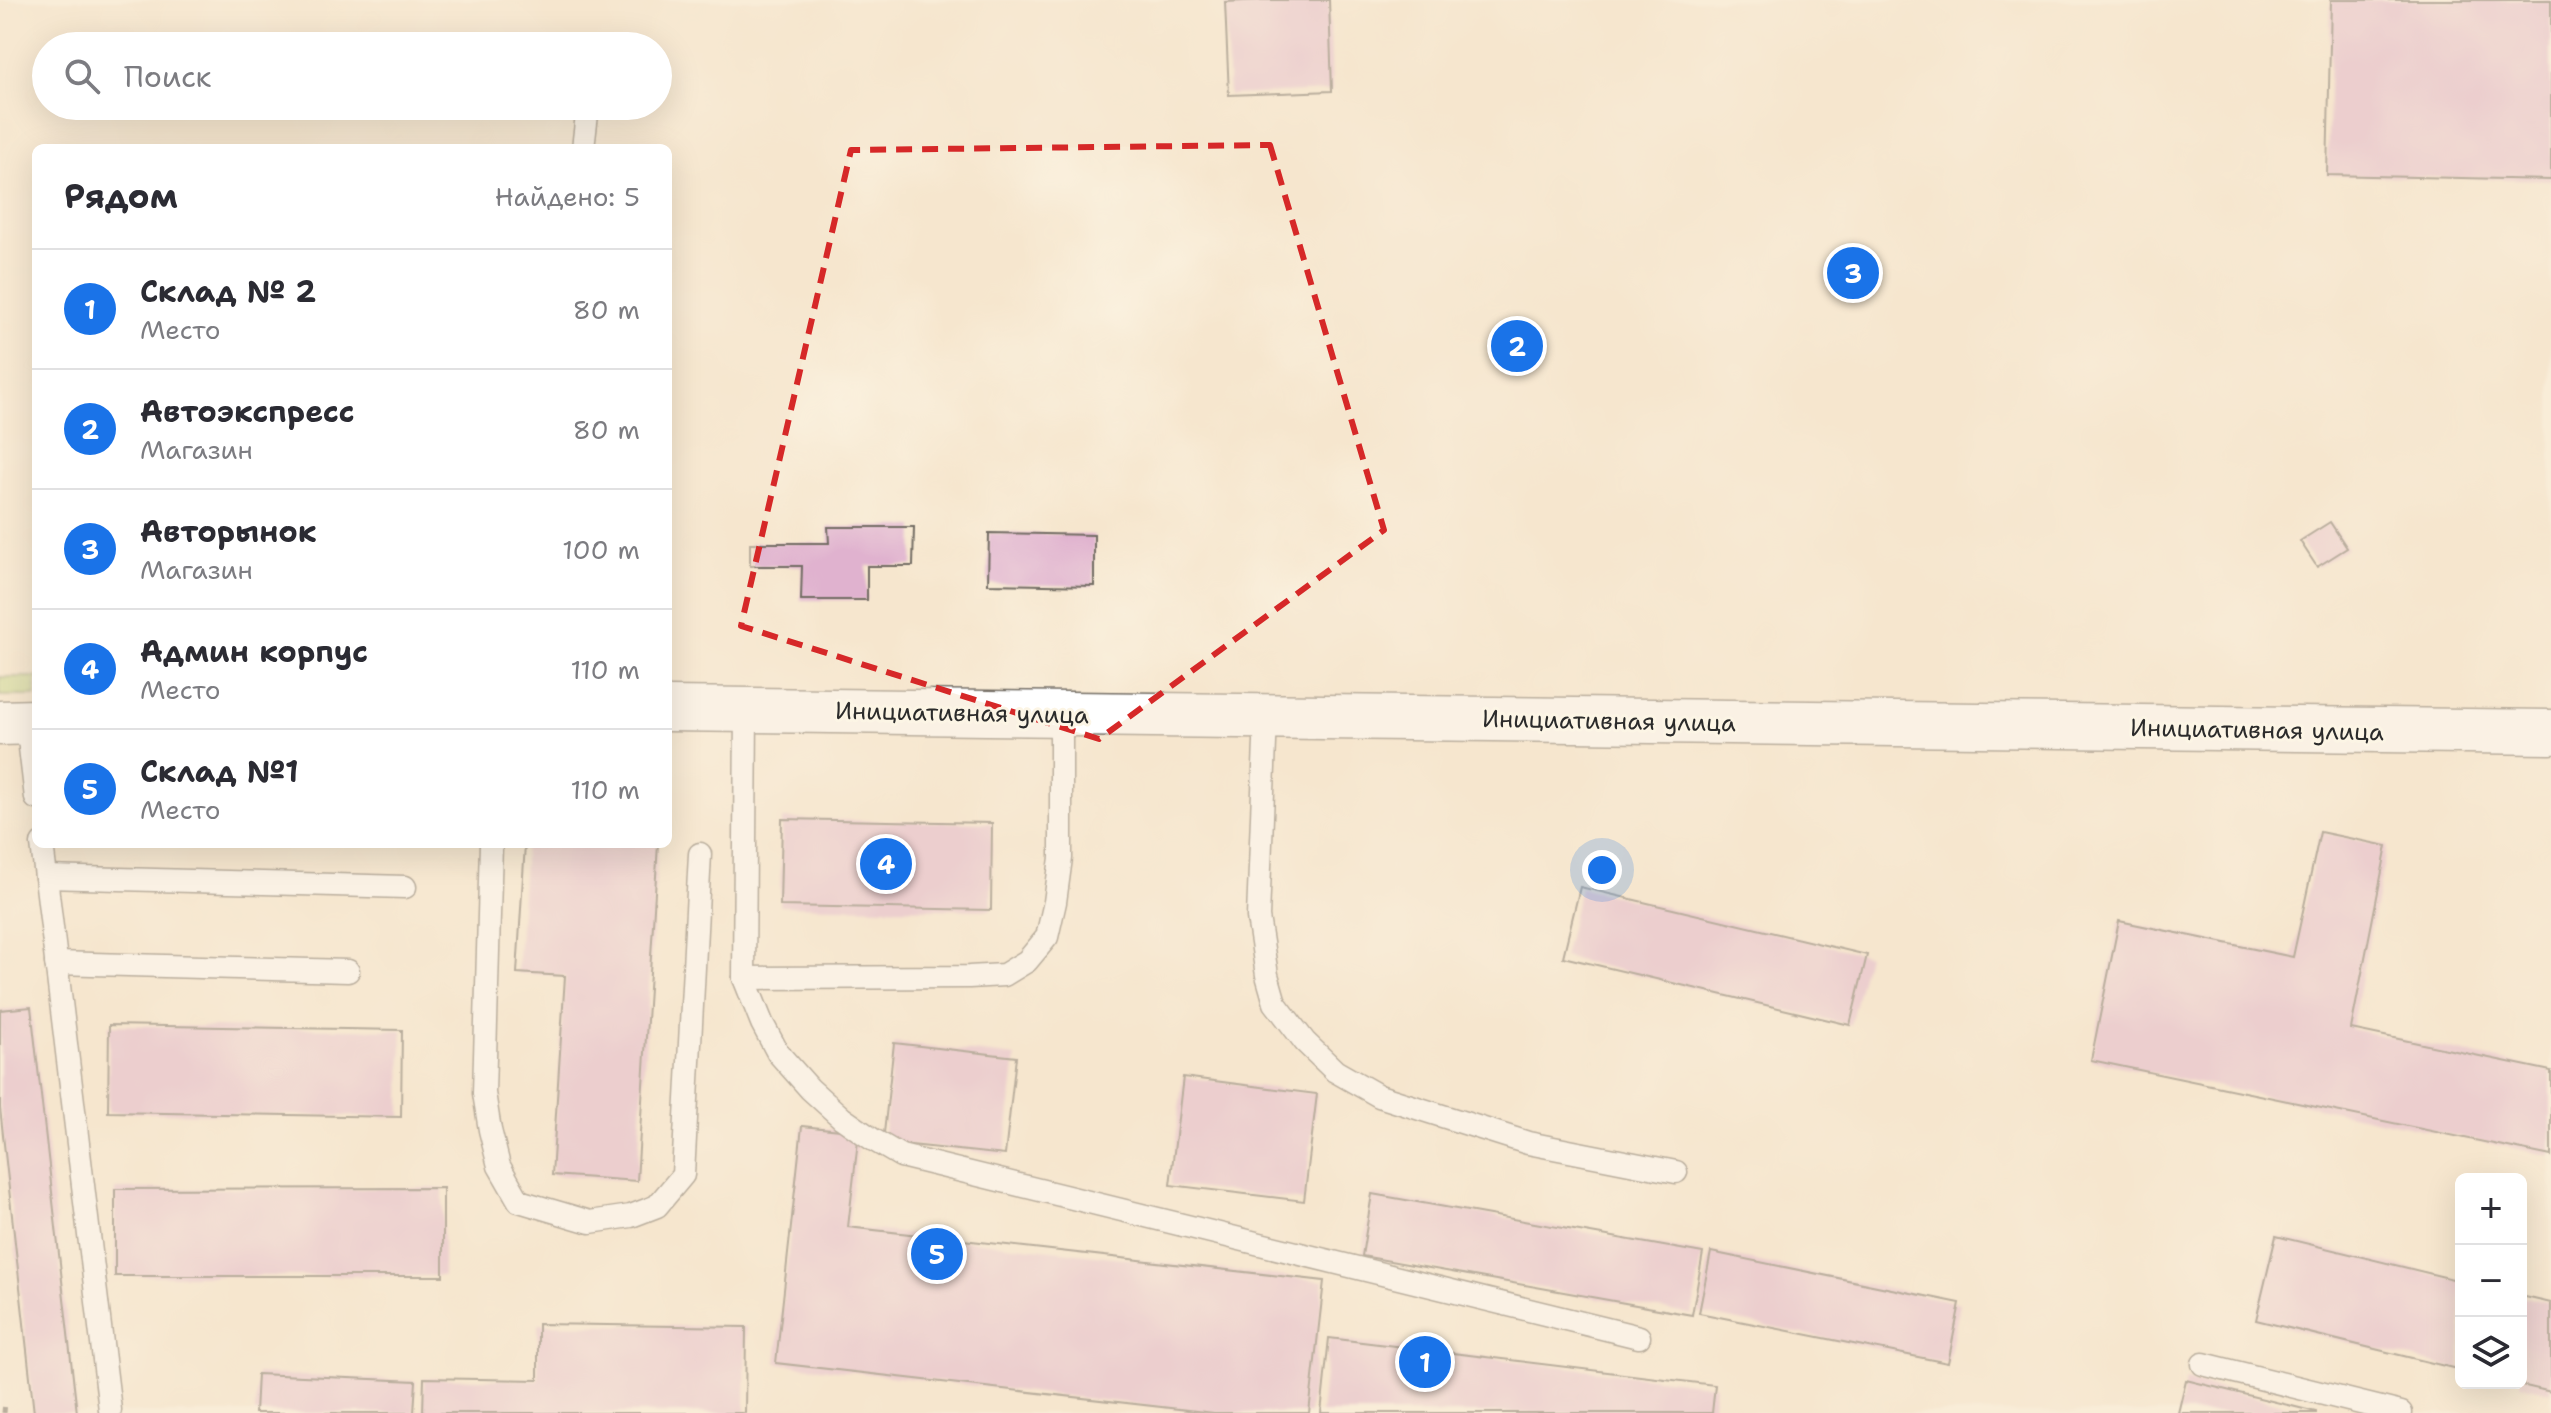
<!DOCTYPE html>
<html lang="ru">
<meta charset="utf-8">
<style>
body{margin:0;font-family:"Shantell Sans",sans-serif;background:#f2f2f3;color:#2b2b33}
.controls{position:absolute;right:24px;bottom:24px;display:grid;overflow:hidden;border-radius:12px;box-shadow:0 8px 32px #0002}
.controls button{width:72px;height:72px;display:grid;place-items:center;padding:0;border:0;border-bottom:2px solid #e1e1e2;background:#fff;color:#2b2b33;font:40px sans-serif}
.you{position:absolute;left:1602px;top:870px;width:28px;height:28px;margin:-20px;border:6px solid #fff;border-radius:50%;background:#1a73e8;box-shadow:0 0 0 12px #1a73e833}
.badge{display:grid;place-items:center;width:52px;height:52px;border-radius:50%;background:#1a73e8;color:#fff;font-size:26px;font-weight:700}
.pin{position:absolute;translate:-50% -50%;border:4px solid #fff;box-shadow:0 2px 8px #0006}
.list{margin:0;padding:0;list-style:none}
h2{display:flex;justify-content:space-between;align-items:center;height:104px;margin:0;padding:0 32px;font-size:34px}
h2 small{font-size:26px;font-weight:400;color:#7c7c81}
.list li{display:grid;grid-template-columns:52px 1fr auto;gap:24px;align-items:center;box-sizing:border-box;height:120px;padding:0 32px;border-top:2px solid #e1e1e2}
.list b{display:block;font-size:30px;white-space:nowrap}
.list p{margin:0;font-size:26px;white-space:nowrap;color:#7c7c81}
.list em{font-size:26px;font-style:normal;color:#7c7c81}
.icon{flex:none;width:44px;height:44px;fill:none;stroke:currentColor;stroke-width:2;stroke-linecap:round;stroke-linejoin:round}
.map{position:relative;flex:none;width:2551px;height:1413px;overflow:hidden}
.search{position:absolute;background:#fff;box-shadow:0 8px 32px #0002;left:32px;top:32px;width:640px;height:88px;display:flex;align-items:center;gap:20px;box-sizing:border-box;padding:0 28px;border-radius:44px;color:#7c7c81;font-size:30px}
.panel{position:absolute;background:#fff;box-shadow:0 8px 32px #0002;left:32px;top:144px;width:640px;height:704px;border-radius:12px}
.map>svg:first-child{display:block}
.green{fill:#b9d47a;stroke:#728052;stroke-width:2}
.building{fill:#e0b2cf}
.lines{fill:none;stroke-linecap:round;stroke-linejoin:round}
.service-casing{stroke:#726c64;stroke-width:25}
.minor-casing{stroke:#726c64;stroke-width:47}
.path{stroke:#726c64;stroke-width:5;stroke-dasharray:6 6;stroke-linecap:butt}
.service{stroke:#fff;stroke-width:22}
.minor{stroke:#fff;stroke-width:44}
.marked{fill:none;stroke:#d62828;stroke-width:6;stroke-dasharray:16 10;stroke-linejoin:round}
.labels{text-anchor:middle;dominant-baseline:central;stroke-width:6;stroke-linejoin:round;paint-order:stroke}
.street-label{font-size:24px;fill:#2b2b2b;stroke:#fcf5e5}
</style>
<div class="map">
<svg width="2551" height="1413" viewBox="0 0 2551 1413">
<rect width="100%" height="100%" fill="#fcf5e5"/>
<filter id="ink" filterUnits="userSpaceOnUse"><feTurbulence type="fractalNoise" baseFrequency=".0125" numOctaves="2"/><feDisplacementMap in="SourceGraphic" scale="16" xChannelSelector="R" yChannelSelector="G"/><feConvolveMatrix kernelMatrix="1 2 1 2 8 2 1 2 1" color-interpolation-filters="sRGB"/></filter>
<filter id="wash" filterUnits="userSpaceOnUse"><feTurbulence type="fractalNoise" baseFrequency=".006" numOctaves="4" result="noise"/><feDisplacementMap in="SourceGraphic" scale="32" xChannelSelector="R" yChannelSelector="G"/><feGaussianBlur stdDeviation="1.8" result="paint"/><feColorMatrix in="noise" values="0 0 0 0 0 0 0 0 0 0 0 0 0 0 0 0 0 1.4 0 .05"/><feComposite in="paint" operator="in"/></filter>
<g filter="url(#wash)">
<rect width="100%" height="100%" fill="#f6e6ce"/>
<rect class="green" x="0" y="677" width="36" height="19"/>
<g id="blocks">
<g class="building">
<path d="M1262,0h67l3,91 -103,4 -4,-93z"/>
<path d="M2331,0h220v180l-224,-5z"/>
<path d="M2330,522l17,26 -30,19 -17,-26z"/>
<path d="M828,527h86l-1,39h-46v34h-66l1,-34h-52v-23h79z"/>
<path d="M989,533l105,2v51l-106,-2z"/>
<path d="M782,819l210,4 -1,87 -211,-4z"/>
<path d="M2320,832l67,14 -36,183 200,42v85l-460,-96 28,-139 174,36z"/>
<path d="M525,844h133l-21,337 -85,-6 13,-199 -48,-3z"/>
<path d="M1580,887l287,68 -17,70 -287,-68z"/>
<path d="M31,1007l46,406h-43l-34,-305v-98z"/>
<path d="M109,1025l293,5 -1,87 -293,-5z"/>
<path d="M894,1043l122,14 -11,98 -122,-13z"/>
<path d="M1183,1077l134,17 -13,107 -134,-16z"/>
<path d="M802,1126l57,6 -11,95 476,54 -15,132h-95l-438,-50z"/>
<path d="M443,1188v88h-328v-87z"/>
<path d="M1372,1194l331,59 -11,62 -330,-59z"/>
<path d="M2276,1236l185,45v89l-205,-50z"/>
<path d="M1711,1252l249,51 -12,60 -249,-50z"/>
<path d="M2521,1296l30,7v89l-30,-7z"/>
<path d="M538,1324l208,3 -1,86h-322l1,-35 114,2z"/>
<path d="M1329,1338l386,47 -3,28h-391z"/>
<path d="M257,1374l159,7 -2,32h-159z"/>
<path d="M2186,1380l130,32v1h-138z"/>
</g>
</g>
</g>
<g filter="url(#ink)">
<use href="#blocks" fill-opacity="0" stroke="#726c64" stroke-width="2"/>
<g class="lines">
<defs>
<g id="service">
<path d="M583,148l5,-42"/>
<path d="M746,710l-2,268 18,45 16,30 32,36 32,29 30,21 29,17 738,181"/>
<path d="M1266,717l-8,200 9,58 8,28 30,39 30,29 44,25 149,47 148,29"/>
<path d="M27,722l9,76"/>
<path d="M42,844l68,566"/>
<path d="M491,844l-7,249 6,37 9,36 20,35 71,21 41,-6 26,-10 26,-31 17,-321"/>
<path d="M46,877l359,10"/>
<path d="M56,963l292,8"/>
<path d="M744,978l225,-1 35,-2 23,-14 20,-24 8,-35 6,-44v-144"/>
<path d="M2203,1364l198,49"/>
</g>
<g id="minor">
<path d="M668,709l1883,23"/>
<path d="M0,723l36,-1"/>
</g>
</defs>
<use href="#service" class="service-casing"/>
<use href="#minor" class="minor-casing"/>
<path class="path" d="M4,1413l1,-11"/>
<use href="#service" class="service"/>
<use href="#minor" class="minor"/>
</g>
</g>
<path d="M0 0H2551V1413H0ZM1270,145l114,385 -285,209 -358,-113 110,-476z" fill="#f6e6ce" fill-opacity=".55" fill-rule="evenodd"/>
<path class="marked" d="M1270,145l114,385 -285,209 -358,-113 110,-476z"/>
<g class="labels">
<g class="street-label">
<text transform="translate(962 713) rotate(1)">Инициативная улица</text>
<text transform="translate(1609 721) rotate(1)">Инициативная улица</text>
<text transform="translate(2257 730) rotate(1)">Инициативная улица</text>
</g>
</g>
</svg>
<div class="controls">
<button>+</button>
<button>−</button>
<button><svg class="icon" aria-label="layers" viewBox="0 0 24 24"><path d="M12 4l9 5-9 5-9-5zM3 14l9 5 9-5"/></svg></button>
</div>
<div class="you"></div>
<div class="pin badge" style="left:1425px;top:1362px">1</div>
<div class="pin badge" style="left:1517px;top:346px">2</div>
<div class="pin badge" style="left:1853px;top:273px">3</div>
<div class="pin badge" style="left:886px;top:864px">4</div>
<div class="pin badge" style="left:937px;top:1254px">5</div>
<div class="search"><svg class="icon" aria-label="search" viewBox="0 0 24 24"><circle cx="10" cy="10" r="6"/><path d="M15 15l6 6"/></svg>Поиск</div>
<section class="panel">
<h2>Рядом<small>Найдено: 5</small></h2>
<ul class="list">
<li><span class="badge">1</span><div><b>Склад № 2</b><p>Место</p></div><em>80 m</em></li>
<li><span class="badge">2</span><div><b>Автоэкспресс</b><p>Магазин</p></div><em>80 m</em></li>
<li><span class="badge">3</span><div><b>Авторынок</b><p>Магазин</p></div><em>100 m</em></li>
<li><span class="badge">4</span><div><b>Админ корпус</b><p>Место</p></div><em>110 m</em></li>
<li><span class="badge">5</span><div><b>Склад №1</b><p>Место</p></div><em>110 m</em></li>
</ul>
</section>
</div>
